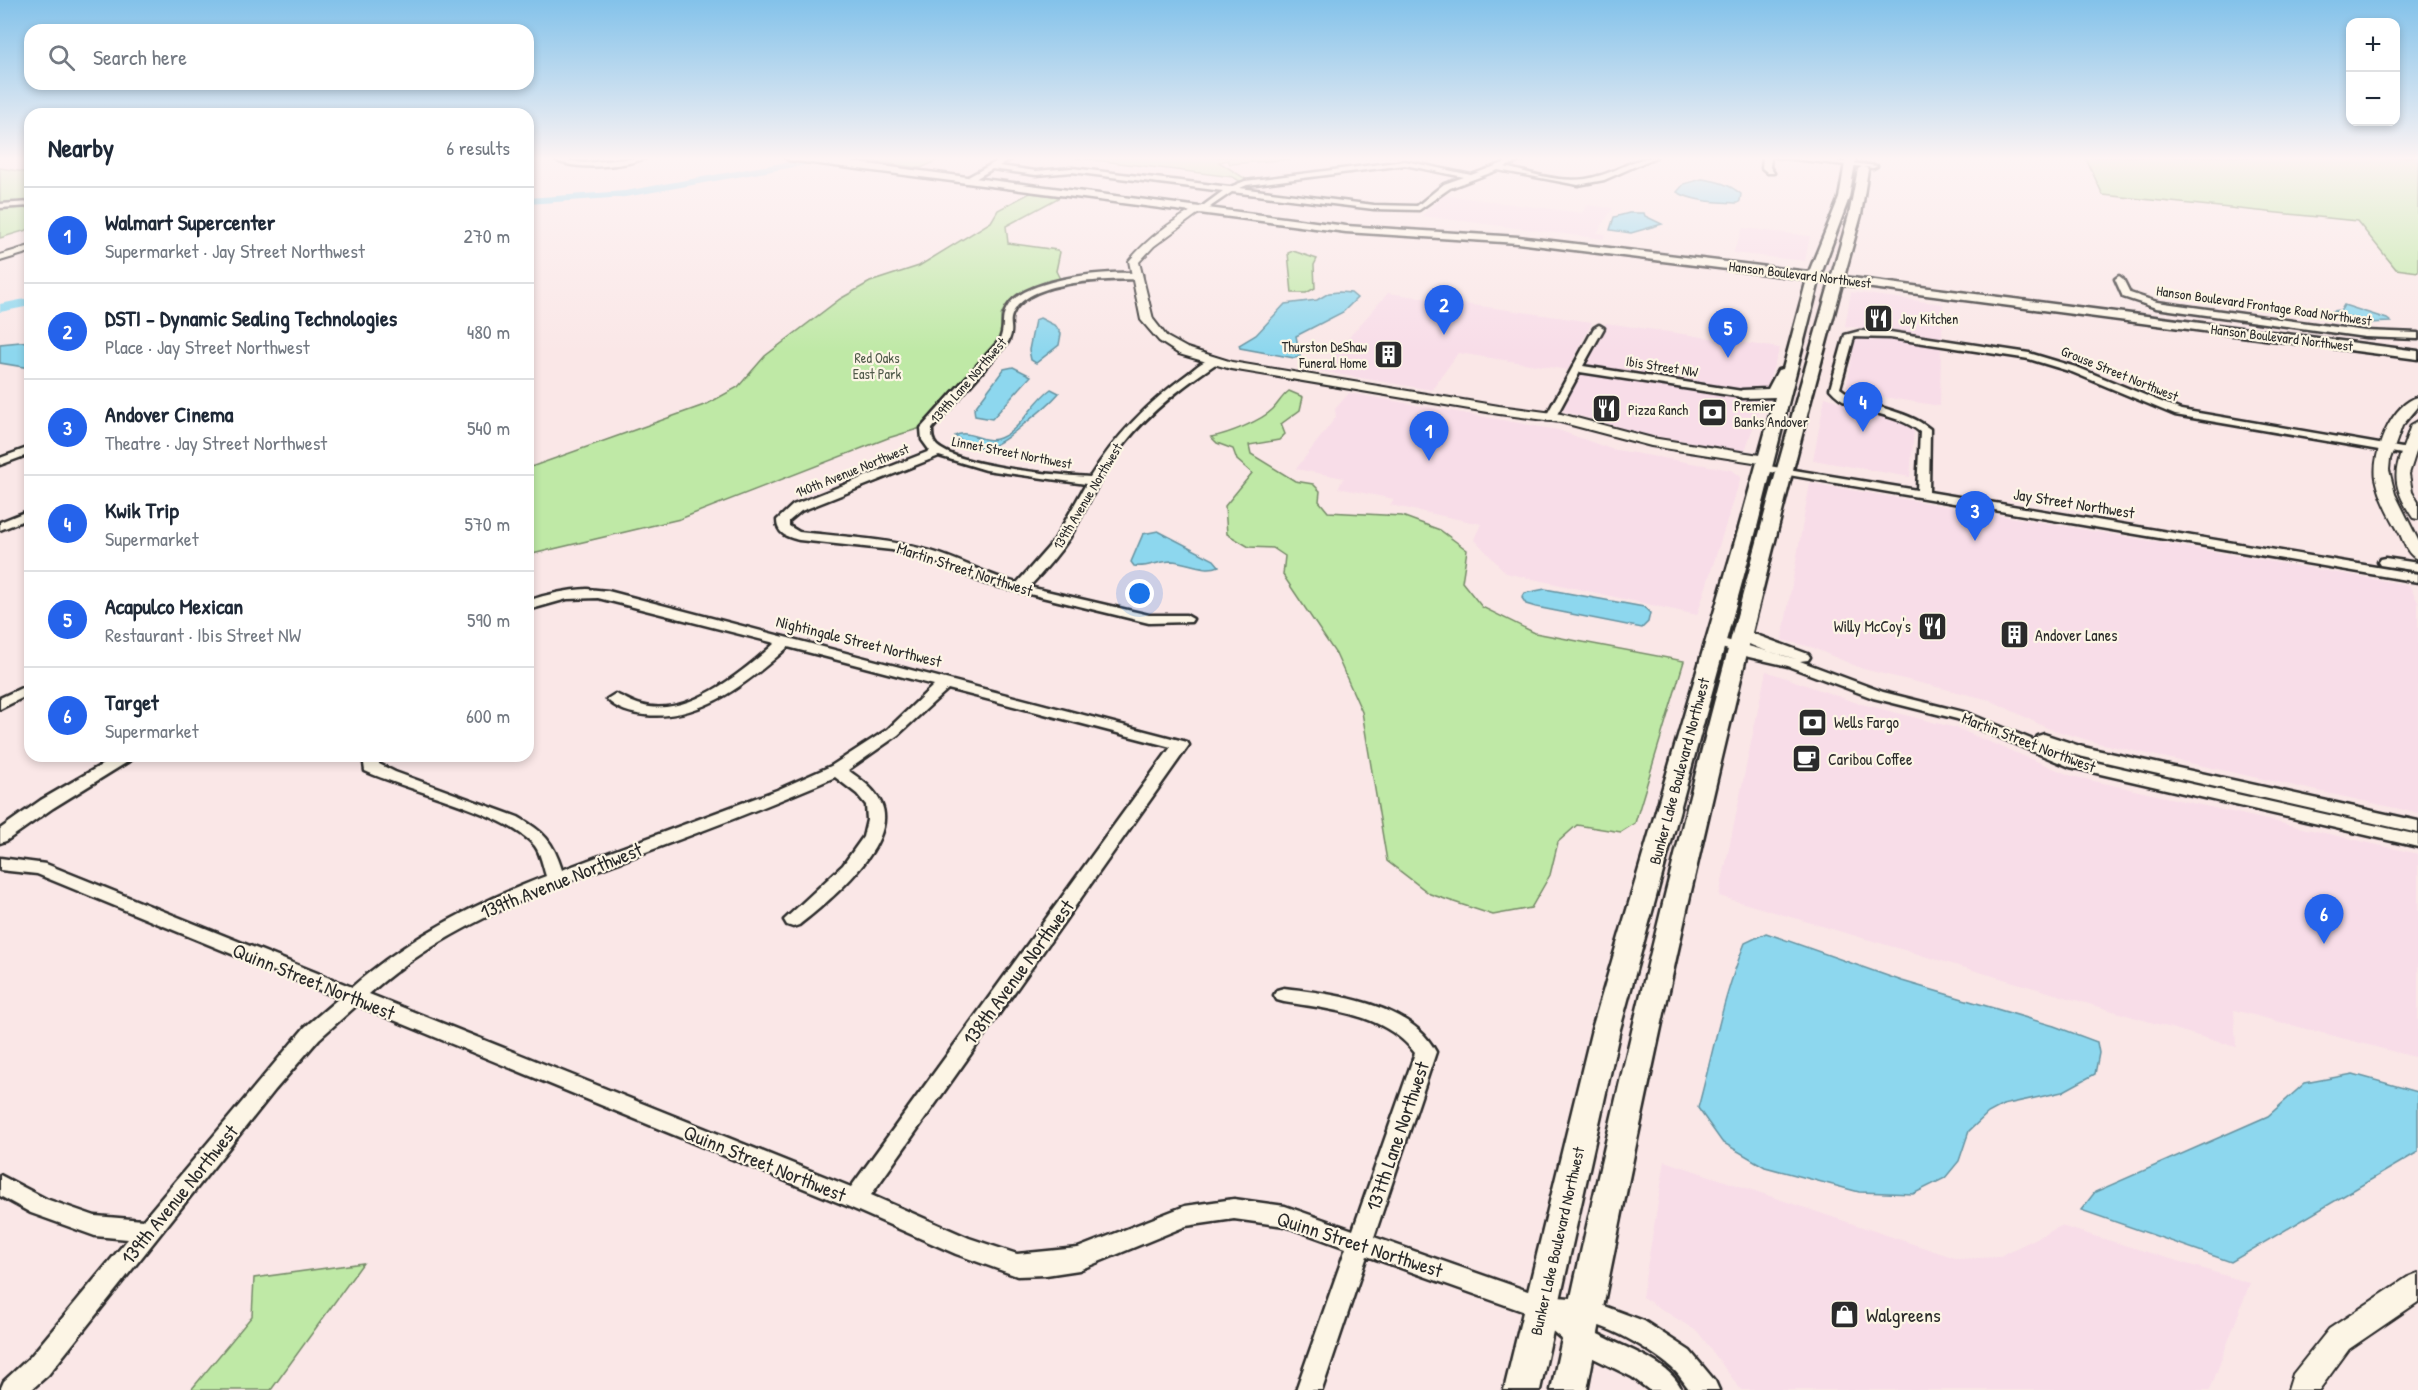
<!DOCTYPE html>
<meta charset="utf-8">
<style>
body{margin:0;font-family:"Patrick Hand",sans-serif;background:#f6f6f7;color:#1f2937}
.controls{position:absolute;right:18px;top:18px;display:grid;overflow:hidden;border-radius:12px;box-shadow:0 3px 9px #0003}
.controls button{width:54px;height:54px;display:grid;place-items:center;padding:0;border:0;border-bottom:2px solid #e0e1e3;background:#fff;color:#1f2937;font:30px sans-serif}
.you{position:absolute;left:1140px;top:594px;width:21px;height:21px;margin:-15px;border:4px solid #fff;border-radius:50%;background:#1a73e8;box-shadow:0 0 0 9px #1a73e833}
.badge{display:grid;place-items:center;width:39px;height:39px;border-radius:50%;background:#2563eb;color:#fff;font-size:20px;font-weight:700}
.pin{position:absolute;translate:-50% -50px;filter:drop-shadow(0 2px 3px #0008)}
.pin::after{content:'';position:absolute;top:32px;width:21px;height:18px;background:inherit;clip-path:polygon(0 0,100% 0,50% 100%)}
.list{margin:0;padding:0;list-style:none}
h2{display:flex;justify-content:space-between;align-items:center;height:78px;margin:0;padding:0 24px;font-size:26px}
h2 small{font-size:20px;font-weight:400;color:#747a83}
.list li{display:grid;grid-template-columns:39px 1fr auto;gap:18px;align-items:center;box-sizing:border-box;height:96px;padding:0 24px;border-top:2px solid #e0e1e3}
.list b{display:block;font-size:22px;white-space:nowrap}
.list p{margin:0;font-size:20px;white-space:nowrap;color:#747a83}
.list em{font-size:20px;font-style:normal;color:#747a83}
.icon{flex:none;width:33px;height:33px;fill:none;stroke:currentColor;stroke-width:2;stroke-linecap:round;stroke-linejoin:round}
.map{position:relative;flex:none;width:2418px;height:1390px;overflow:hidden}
.search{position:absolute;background:#fff;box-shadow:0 3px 9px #0003;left:24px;top:24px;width:510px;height:66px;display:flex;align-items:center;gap:15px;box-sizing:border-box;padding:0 21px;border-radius:18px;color:#747a83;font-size:22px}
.panel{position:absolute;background:#fff;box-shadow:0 3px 9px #0003;left:24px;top:108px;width:510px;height:654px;border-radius:18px}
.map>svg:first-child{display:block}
.built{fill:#f8dde8}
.green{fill:#bfe9a6;stroke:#758a68;stroke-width:1.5}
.water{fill:#8dd7ee;stroke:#6692a0;stroke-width:1.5}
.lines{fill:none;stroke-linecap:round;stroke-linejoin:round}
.river{fill:#8dd7ee;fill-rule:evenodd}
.minor-casing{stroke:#2b2b2b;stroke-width:5}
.tertiary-casing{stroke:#2b2b2b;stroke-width:4}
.secondary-casing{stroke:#2b2b2b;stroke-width:5}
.minor{fill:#fcf5e5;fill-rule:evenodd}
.tertiary{fill:#fcf5e5;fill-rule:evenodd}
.secondary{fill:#fcf5e5;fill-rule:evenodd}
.labels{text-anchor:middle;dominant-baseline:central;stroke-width:4.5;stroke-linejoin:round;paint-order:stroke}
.far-street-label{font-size:14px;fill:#2b2b2b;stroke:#fcf5e5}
.far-poi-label{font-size:14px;fill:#2b2b2b;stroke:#fcf5e5;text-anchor:start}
.far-park-label{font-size:14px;fill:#505a4a;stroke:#fcf5e5}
.street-label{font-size:16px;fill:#2b2b2b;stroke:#fcf5e5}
.poi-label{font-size:16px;fill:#2b2b2b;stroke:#fcf5e5;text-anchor:start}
.near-street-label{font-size:20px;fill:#2b2b2b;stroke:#fcf5e5}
.near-poi-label{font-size:20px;fill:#2b2b2b;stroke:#fcf5e5;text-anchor:start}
</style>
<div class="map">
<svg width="2418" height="1390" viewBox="0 0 2418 1390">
<rect width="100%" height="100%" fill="#fae7e7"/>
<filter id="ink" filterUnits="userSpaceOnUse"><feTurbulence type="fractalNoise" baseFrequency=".0167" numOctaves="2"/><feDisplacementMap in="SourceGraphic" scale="12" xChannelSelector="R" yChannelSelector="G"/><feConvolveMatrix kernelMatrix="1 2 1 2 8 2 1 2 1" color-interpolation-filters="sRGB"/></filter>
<g filter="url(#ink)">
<g class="built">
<path d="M1443,195l139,18 6,-8 25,3 -16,25 9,1 -3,5 -181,-23z"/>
<path d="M1743,228l67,8 -5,25 -72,-8z"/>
<path d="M1851,292l92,12 -1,35 -97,-13z"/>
<path d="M1388,293l204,29 -24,48 -110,-17 -26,37 -113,-19z"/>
<path d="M1606,323l174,25 -35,103 -101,-17 -82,-23z"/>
<path d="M1868,336l73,10 -1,60 -94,-15 9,-51 4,-3z"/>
<path d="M1349,393l209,37 53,19 121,21 9,7 -44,138 -191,-42 -32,-34 7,-15 -91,-19 4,-6 -56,-11 6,-10 -48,-9 40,-52 -1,-8z"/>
<path d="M1825,397l80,26 9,7 -4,47 -97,-17z"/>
<path d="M1810,483l599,102 9,17v211l-320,-70 -51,-15 -57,-28 -127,-31 -52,-22 -29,-7z"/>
<path d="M1766,671l88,31 102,26 116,48 346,78v204l-184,-48 2,37 -517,-151z"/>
<path d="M1665,1161l293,98 40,-2 63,-31 189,57 -40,107h-469l-43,-58 -56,-35z"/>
</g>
<g class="green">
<path d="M838,157h107l-24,11z"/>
<path d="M1070,157h248l-88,7 -2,-4 -9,2 30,19 -6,2 -10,-6z"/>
<path d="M2085,157h333v115l-22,-3 -39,-48 -254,-26z"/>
<path d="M0,168l30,5v56l-30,9z"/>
<path d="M1030,193l30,4 -54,29 2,17 49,7 3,2 -4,19 5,10c-17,6 -56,16 -60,35 -1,8 2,15 -1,23l-79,89 -33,10 -208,81 -152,36v-87l179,-64 31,-17 27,-31 75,-57 30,-17 49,-16 72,-44 7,-12z"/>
<path d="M1293,251l24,8 -3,6 1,23 -9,5h-14l-4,-40z"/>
<path d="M1289,391l14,6 -3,13 -19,14 4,10 -6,6 -30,5 2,9 44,27 18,3 7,7 -1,10 9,11 74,4 38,14 27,20 -5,32 20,25 53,26 149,28 -49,162 -14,9 -44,-7 -19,17 -8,33 -19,33 -38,7 -63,-21 -43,-33 -25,-149 -26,-58 -53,-79 2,-19 -12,-8 -24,-1 -22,-13 -2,-28 27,-33 -15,-13 -4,-11 -16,-6 -6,-6c17,-3 50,-16 62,-28 6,-6 8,-12 16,-18z"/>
<path d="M363,1263l-92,127h-80l61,-74 2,-38z"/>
</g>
<g class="water">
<path d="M1702,179c15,2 27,5 39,15l-1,7 -2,2c-20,-1 -44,-1 -61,-11l7,-8z"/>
<path d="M1629,213h15l1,3 17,8 -31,9 -21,-3 4,-13z"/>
<path d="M1339,292l12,1 6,5 -14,14 -47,24 4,21 -6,1 -54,-10 -1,-3 17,-10 29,-31 32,-4 12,-7z"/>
<path d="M2344,305l43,14 4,3 -26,1 -33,-12 9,-1z"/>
<path d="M1040,318l16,8 5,8 -2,11 -23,18 -5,-3 -2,-10 6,-30z"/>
<path d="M30,341v27l-30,-5v-19z"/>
<path d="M1013,367l18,9 -39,43 -17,-3 -1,-7 30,-40z"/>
<path d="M1051,389l8,4c-10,12 -22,21 -35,31 -24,20 -41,35 -69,12 14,-8 29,9 45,2 22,-9 32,-36 51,-49z"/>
<path d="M1158,531l56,29 5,6c-14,6 -32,-4 -47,-5 -14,0 -24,7 -38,5l-3,-4 12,-28z"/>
<path d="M1545,589l99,18 6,6 -2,9 -6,6 -106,-21 -10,-3 -4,-6 3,-5z"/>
<path d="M1766,933l136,48 152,45 43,16 2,11 -4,21 -33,18 -59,13 -15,8 -19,18 -10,30 -14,17 -32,16 -54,-2 -94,-25 -43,-25 -24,-34c15,-55 25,-112 47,-165z"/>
<path d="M2353,1074l65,18v60l-187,110 -150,-52 14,-18 173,-76 37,-33z"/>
</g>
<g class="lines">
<g class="river">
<path d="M815,157h23l-5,3 -208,37 -97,7v-6l97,-7z"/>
<path d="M30,298v8l-30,6v-8z"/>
</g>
<defs>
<g id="minor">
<path d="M551,157l33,6 63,-6c-19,10 -79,15 -96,0z"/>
<path d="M1005,157h9l-15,9 37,5 36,-3 158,19 15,-6 160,-20 66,14 49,-18h10l-25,10c30,7 63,19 93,9 20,-5 38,-19 58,-19l-52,23 -26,5 -80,-15 -48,18 -31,22 -45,-1 -142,-17 -25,17h-3v-4l19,-14 -151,-19 -36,3 -44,-6 -17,10 -7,-2zM1405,165l59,12 -20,7 -27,22 -43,-1 -134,-17 7,-3z"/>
<path d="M1763,157h8l-1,10 4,6h-6l-6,-5z"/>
<path d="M1776,157h26l75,9 -4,2z"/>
<path d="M30,202v4l-30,2v-4z"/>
<path d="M1142,274v4l-3,1c-32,1 -113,0 -127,36 -4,10 3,14 -4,27l-76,87c0,6 0,12 5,17 24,21 120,29 153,31 26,-42 59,-75 99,-104 7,-6 18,-16 28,-14v4c-39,26 -75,55 -102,93 -18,26 -29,54 -45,81 -12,18 -26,34 -41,50l120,28h37l7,4 -2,3 -42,1 -165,-40 -54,-23 -38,-10 -93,-10c-12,-3 -22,-6 -22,-20l16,-15 137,-54 -8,-11 -1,-12 78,-87c8,-14 -1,-24 12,-39 21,-24 101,-33 131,-28zM939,456l47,14 100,14 -32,57 -37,42c-27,-7 -51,-20 -77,-29 -45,-15 -94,-17 -141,-22l-10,-6v-5l12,-10z"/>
<path d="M2119,276l4,3 7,14 27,9 208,29 53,2v6l-53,-2 -209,-29 -33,-11 -8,-18z"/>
<path d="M1599,325l5,3 -21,38 159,25 5,3 -5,3 -162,-25 -26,48h-8l-1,-2 49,-90z"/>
<path d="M1860,331l30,1 139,21 50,15 102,42 227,39 6,3 -6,3 -233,-40 -103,-43 -43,-13 -139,-21 -36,-1 -14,51c27,22 63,19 90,41l-1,63 489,82v8l-659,-112v-4l4,-1 154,25 3,-58c-26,-22 -67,-16 -90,-43l15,-54z"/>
<path d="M30,447v7l-30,11v-7z"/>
<path d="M30,510v8l-30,12v-8z"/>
<path d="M2385,558l33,5v8l-38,-6 -2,-3 2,-3z"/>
<path d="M587,589l21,2 579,151 2,3 -318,450 98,43 48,16 61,-6 107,-42 49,-7 51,7 68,24 62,-177c-29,-39 -86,-44 -131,-51l-7,-2 -3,-5 3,-5 7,-2c49,6 127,15 152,64l-62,185 168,59 43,3 59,22 46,30 25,30 4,9h-29c-6,-7 -11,-16 -18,-22 -22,-19 -66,-45 -95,-47 28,23 90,34 105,69h-33l-17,-13 -61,-30 -37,-32 -167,-59 -45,134h-26l50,-142 -61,-22 -51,-7 -48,7 -107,44 -33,5 -29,1 -61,-22 -109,-48 -490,-201 -38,34 -44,51 -227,285 -17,15h-31l4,-9 26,-24 98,-118 -33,-3 -64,-23 -31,-17v-21l46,24 49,17 48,4 162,-193 34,-29 -302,-124 -37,-4v-12l46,6 306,123c55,-49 126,-85 194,-111 -3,-9 -5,-22 -11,-30 -29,-34 -126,-55 -170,-75l-2,-15h16v8l16,8 123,45c26,15 35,24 44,53l215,-80 54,-24 57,-37 46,-44 -146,-38c-39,35 -87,74 -143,68 -12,-1 -30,-6 -38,-16l8,-5c9,3 17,9 26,11 46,14 102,-33 134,-62l-177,-45 -31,1 -39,11v-9c19,-7 39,-11 59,-12zM948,689l223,58 -320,440 -482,-193c70,-63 159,-98 245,-130 74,-28 149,-55 221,-87l22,17 9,11 1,15 -4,17 -20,28 -59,55 3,5 6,2 6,-2c28,-22 101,-81 82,-122 -7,-15 -21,-24 -33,-33l50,-35z"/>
<path d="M1743,630l65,24 2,3 -2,3 -8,1 83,31 84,21 71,29 -2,-3 2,-3 6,-2 39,13 335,74v12l-339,-77 -31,-10 33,13 337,76v12l-348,-80 -113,-48 -84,-21 -85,-32 -39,-9 -39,-13 -2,-3 7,-4 81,22c-19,-6 -47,-10 -60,-25z"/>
<path d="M30,684v10l-30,15v-11z"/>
<path d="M117,756h20l-84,52 -47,33 -6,2v-14l41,-29z"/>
</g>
<g id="tertiary">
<path d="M1204,205l8,2 -16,8 -42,31 -15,16 14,57 14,18 20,11 45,14 267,44 62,8 91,24 114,18 7,4 -7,4 -115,-18 -91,-24 -61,-8 -268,-45 -52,-15 -20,-13 -18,-21 -12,-59c19,-23 47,-44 75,-56z"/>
<path d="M30,246v6l-30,9v-6z"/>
<path d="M2418,397v10l-16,19 -12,33 -1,11 6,24 23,46v19c-10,-3 -14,-16 -18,-25 -10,-18 -20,-36 -24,-56 -4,-24 15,-74 42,-81z"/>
<path d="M2418,421v25l-9,28 3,18 6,10v17l-5,-1c-27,-41 -16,-51 -2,-93z"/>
<path d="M2418,1273v29l-69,47 -30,41h-31l5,-16 36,-45 79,-52z"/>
</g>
<path id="secondary" d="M784,157h29l533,69 172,11 291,35 30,-74 7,-41h10l-7,41 -28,76 11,1 17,-60 9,-46 5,-3 5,3 -7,46 -17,62 574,74v8l-576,-75c-99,365 -184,735 -255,1106h-36c79,-372 173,-742 279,-1108l-11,-1 -63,250 -136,498 -80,361h-36l88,-361 146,-498 37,-134 -33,1 -7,-4 7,-4 26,-1 10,-19 5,-1 24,-90 -289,-36 -172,-11 -557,-72z"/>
</defs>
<use href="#minor" class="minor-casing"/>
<use href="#tertiary" class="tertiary-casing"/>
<use href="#secondary" class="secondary-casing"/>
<use href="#minor" class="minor"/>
<use href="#tertiary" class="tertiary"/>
<use href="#secondary" class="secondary"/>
</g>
</g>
<linearGradient id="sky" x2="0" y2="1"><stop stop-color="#83c2ea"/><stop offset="0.45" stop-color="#fdf4f4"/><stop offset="1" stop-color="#fdf4f4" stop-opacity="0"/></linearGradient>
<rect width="2418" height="352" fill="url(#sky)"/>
<defs>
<symbol id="restaurant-square" viewBox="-11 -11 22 22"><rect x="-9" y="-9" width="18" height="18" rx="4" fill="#2b2b2b" stroke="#fcf5e5"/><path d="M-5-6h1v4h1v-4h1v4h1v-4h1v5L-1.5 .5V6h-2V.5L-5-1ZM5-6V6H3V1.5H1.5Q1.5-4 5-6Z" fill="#fff"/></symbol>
<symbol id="building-square" viewBox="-11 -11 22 22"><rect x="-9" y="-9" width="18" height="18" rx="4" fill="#2b2b2b" stroke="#fcf5e5"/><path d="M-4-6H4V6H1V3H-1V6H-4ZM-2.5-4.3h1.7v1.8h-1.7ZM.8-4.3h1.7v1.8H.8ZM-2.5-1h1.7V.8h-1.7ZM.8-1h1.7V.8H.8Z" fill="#fff"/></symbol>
<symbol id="bank-square" viewBox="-11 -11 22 22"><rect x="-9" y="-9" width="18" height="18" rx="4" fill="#2b2b2b" stroke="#fcf5e5"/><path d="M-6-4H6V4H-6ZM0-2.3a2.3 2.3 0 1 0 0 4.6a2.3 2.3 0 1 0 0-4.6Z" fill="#fff"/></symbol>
<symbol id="cafe-square" viewBox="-11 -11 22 22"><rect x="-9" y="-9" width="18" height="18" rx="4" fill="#2b2b2b" stroke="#fcf5e5"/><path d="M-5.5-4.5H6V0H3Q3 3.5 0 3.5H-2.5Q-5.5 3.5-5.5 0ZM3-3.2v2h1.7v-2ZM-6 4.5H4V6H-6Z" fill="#fff"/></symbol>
<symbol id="shop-square" viewBox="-11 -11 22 22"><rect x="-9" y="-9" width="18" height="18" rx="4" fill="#2b2b2b" stroke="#fcf5e5"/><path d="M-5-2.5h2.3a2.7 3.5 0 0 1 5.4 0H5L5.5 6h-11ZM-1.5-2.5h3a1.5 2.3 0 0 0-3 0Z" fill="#fff"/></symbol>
</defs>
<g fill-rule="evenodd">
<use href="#restaurant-square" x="1862" y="302" width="33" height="33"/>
<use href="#building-square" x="1372" y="338" width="33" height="33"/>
<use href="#restaurant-square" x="1590" y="392" width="33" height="33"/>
<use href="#bank-square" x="1696" y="396" width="33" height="33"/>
<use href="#restaurant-square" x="1916" y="610" width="33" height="33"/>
<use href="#building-square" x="1998" y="618" width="33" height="33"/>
<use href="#bank-square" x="1796" y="706" width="33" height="33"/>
<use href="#cafe-square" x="1790" y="742" width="33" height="33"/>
<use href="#shop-square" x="1828" y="1298" width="33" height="33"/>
</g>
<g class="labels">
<g class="far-street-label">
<text transform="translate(1800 274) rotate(7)">Hanson Boulevard Northwest</text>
<text transform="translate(2264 305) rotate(8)">Hanson Boulevard Frontage Road Northwest</text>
<text transform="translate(2282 337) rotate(7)">Hanson Boulevard Northwest</text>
<text transform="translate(1662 366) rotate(9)">Ibis Street NW</text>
<text transform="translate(2120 373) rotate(22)">Grouse Street Northwest</text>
<text transform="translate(968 380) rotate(-49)">139th Lane Northwest</text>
<text transform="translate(1012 452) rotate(11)">Linnet Street Northwest</text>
<text transform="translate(852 470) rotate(-22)">140th Avenue Northwest</text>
<text transform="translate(1087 496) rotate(-59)">139th Avenue Northwest</text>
</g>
<g class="far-poi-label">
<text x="1900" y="318">Joy Kitchen</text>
<text x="1367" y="346" text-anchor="end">Thurston DeShaw<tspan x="1367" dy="16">Funeral Home</tspan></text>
<text x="1734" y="405">Premier<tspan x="1734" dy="16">Banks Andover</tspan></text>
<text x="1628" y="409">Pizza Ranch</text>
</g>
<g class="far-park-label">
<text x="877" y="357">Red Oaks<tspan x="877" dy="16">East Park</tspan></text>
</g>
<g class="street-label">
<text transform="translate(2074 503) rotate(9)">Jay Street Northwest</text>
<text transform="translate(965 569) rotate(18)">Martin Street Northwest</text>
<text transform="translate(859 641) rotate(14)">Nightingale Street Northwest</text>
<text transform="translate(2029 742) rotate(21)">Martin Street Northwest</text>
<text transform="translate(1679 771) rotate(-75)">Bunker Lake Boulevard Northwest</text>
<text transform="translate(1557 1241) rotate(-77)">Bunker Lake Boulevard Northwest</text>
</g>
<g class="poi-label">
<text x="1911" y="626" text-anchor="end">Willy McCoy's</text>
<text x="2035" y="635">Andover Lanes</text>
<text x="1834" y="722">Wells Fargo</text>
<text x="1828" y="759">Caribou Coffee</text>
</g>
<g class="near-street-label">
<text transform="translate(561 880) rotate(-22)">139th Avenue Northwest</text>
<text transform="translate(1018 972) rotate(-54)">138th Avenue Northwest</text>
<text transform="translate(314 981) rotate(22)">Quinn Street Northwest</text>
<text transform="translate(1397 1136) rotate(-71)">137th Lane Northwest</text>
<text transform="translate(765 1163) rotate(22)">Quinn Street Northwest</text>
<text transform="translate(179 1194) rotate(-51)">139th Avenue Northwest</text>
<text transform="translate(1360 1244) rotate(18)">Quinn Street Northwest</text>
</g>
<g class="near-poi-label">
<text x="1866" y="1314">Walgreens</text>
</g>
</g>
</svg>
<div class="controls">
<button>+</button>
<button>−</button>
</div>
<div class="you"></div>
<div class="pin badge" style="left:1429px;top:461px">1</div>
<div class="pin badge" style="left:1444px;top:335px">2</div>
<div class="pin badge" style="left:1975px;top:541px">3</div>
<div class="pin badge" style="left:1863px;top:432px">4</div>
<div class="pin badge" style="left:1728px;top:358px">5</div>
<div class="pin badge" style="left:2324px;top:944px">6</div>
<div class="search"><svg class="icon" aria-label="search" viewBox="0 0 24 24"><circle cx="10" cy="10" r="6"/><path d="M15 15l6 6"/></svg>Search here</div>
<section class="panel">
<h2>Nearby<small>6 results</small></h2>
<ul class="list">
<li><span class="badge">1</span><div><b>Walmart Supercenter</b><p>Supermarket · Jay Street Northwest</p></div><em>270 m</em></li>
<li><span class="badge">2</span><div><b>DSTI - Dynamic Sealing Technologies</b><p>Place · Jay Street Northwest</p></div><em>480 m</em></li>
<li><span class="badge">3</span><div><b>Andover Cinema</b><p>Theatre · Jay Street Northwest</p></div><em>540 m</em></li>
<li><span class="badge">4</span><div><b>Kwik Trip</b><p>Supermarket</p></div><em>570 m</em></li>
<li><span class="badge">5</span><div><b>Acapulco Mexican</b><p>Restaurant · Ibis Street NW</p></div><em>590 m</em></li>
<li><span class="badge">6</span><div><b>Target</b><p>Supermarket</p></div><em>600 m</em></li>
</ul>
</section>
</div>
